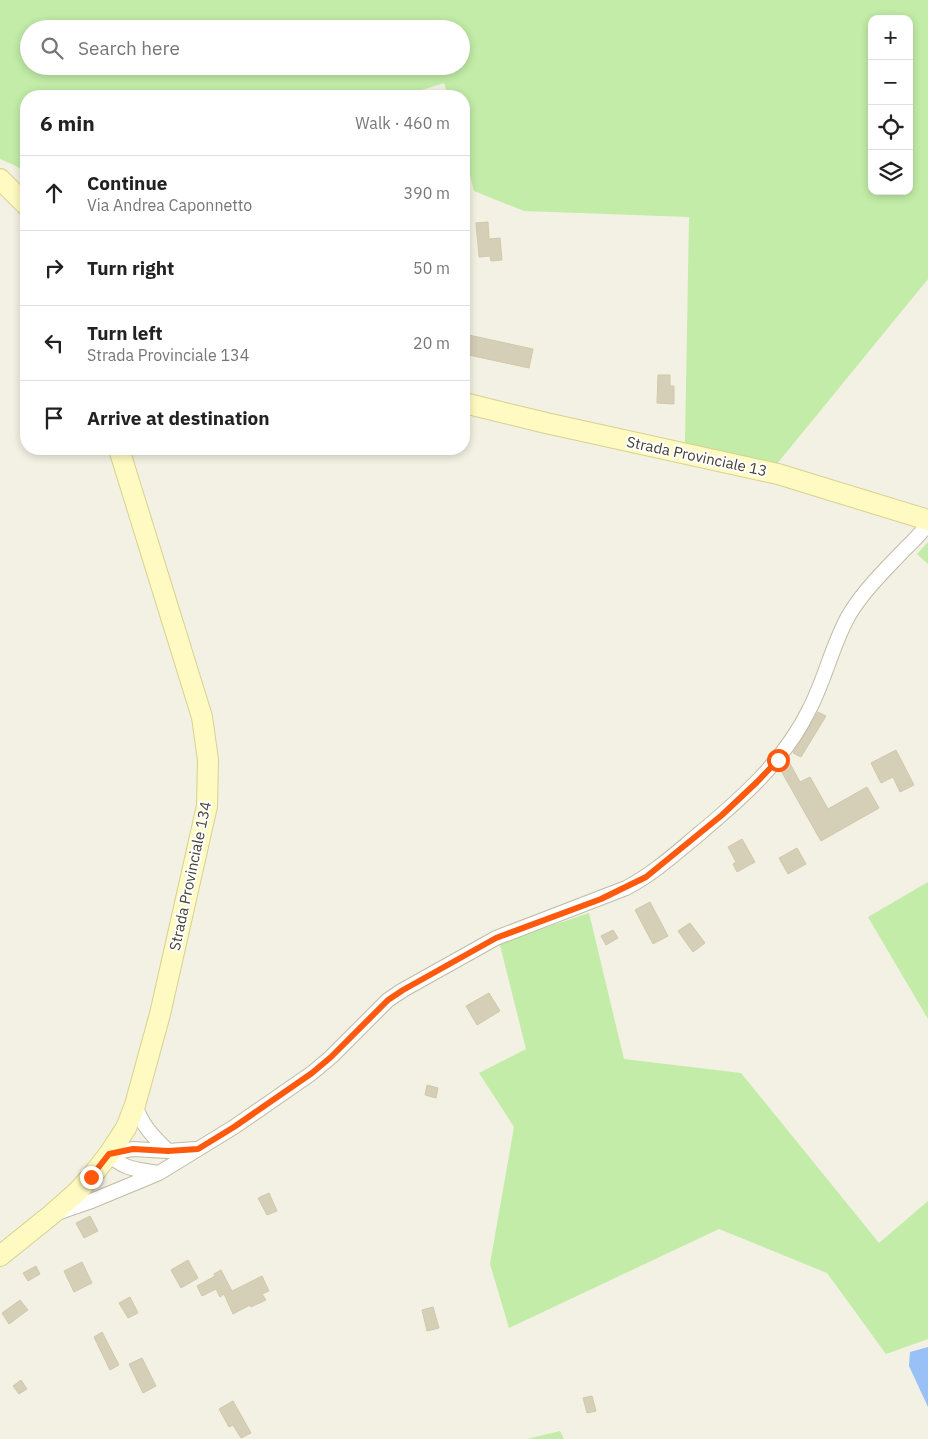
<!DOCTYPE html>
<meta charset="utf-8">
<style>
body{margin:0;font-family:"IBM Plex Sans",sans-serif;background:#f6f6f6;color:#222}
.controls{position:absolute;right:15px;top:15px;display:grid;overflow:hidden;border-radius:10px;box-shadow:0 2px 8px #0003}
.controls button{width:45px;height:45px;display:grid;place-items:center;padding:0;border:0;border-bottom:1px solid #e0e0e0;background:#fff;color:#222;font:25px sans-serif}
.stop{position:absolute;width:15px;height:15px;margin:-11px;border:4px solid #ff590e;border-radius:50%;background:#fff}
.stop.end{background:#ff590e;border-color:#fff;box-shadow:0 1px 5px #0008}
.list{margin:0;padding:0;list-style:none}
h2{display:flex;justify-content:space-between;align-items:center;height:65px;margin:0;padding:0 20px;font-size:21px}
h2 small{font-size:16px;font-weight:400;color:#767676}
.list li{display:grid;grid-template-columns:32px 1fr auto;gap:15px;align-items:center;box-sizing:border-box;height:75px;padding:0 20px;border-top:1px solid #e0e0e0}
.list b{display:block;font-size:19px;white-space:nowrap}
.list p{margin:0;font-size:16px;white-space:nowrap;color:#767676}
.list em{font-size:16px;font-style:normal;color:#767676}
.icon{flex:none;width:28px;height:28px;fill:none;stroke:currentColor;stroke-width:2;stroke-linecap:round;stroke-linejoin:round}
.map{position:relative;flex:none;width:928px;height:1439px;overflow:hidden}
.search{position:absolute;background:#fff;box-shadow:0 2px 8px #0003;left:20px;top:20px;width:450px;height:55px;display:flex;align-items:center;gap:12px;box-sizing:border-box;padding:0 18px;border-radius:28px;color:#767676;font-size:19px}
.panel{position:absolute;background:#fff;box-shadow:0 2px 8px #0003;left:20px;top:90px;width:450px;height:365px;border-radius:20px}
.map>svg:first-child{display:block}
.green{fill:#c2eca7;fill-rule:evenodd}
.water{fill:#99c1f7}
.building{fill:#d6cfb7;stroke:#d1c8aa}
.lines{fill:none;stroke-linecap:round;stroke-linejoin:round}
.street-casing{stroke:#bfbba5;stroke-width:16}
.secondary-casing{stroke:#d7d18e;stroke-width:22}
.street{stroke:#fff;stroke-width:14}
.secondary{stroke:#fffac1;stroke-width:20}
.route{stroke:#ff590e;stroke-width:6}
.labels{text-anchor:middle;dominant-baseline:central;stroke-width:4;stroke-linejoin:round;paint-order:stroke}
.street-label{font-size:15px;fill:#464133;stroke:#fff}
</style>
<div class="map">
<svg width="928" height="1439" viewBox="0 0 928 1439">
<rect width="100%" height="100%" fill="#f3f1e3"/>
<g class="green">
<path d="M0,0h928v279l-152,186 -91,-21 4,-227 -165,-6 -50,-20 -10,-38v-57h-16l-4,-13 -41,13h-377v76l-12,-7 -14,-6zM872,19h37v172h-37zM29,29h432v37h-432z"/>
<path d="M928,542v22l-11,-10z"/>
<path d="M928,882v137l-60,-102z"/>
<path d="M589,913l35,146 117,14 138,170 49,-42v138l-42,15 -59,-81 -108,-44 -210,99 -19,-64 24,-137 -35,-54 47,-24 -26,-104 14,-7z"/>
<path d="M560,1431l4,8h-37z"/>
</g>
<path class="water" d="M928,1347v60l-19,-41 1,-14z"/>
<g class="building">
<path d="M488,222l1,17 11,-1 2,22 -11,1 -1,-5 -11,1 -3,-34z"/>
<path d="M464,334l69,15 -4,19 -65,-14z"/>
<path d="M658,375h12v11h4v18l-17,-1z"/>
<path d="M818,712l8,4 -25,41 -8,-4z"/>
<path d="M896,750l18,35 -14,7 -7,-15 -12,6 -10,-20z"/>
<path d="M788,760l12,22 10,-5 18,32 39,-22 12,21 -58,33 -41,-72z"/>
<path d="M742,839l13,23 -18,10 -4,-8 3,-2 -8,-15z"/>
<path d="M797,848l9,16 -18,10 -9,-16z"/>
<path d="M650,902l18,34 -15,8 -18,-34z"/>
<path d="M690,923l15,20 -12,9 -15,-21z"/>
<path d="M613,930l5,8 -12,7 -5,-9z"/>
<path d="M489,993l11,18 -23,14 -11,-19z"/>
<path d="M427,1085l11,3 -2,10 -11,-3z"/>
<path d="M269,1193l8,18 -10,4 -9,-17z"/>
<path d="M90,1216l8,15 -14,7 -8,-15z"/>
<path d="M188,1260l10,18 -17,10 -10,-18z"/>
<path d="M82,1262l10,21 -18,9 -10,-21z"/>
<path d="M36,1266l4,8 -12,7 -5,-8z"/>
<path d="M221,1270l11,21 30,-15 7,15 -7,3 4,6 -15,7 -1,-2 -17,9 -9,-20 -4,3 -4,-8 -14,7 -5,-10 18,-10 -1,-2z"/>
<path d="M130,1297l8,16 -10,5 -9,-15z"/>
<path d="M20,1300l8,10 -19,14 -7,-11z"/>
<path d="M433,1307l6,21 -12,3 -5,-21z"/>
<path d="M102,1332l17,33 -9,5 -16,-33z"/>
<path d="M142,1358l14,28 -13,7 -14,-29z"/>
<path d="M21,1380l6,9 -8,5 -6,-8z"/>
<path d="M592,1396l4,15 -9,2 -4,-15z"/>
<path d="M233,1401l18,32 -10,5 -8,-13 -4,2 -10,-18z"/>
</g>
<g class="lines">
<defs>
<g id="street">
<path d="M135,1105c8,22 17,30 33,46"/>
<path d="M109,1154l24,-5 35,2 27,-2"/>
<path d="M109,1154c15,16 28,15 49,19"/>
<path d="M60,1212l29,-10 70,-29 75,-46 78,-54 19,-16 57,-57 15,-10 93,-52 130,-50c27,-14 49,-34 73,-54 43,-36 85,-73 110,-124 16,-30 23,-65 40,-95 15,-25 36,-45 56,-66 8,-8 17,-16 23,-26"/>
</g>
<g id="secondary">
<path d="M0,179l26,26"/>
<path d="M464,403l82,20 232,51 150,46"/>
<path d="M0,1256l51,-41 25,-22 15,-16 18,-23 17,-26 9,-23 25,-91 47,-208 1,-46 -6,-43 -83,-268"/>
</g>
</defs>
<use href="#street" class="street-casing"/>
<use href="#secondary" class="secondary-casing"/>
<use href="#street" class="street"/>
<use href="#secondary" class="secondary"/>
</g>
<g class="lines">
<path class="route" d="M91,1177l18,-23 24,-5 35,2 30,-2 36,-22 78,-54 19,-16 57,-57 15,-10 93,-52 105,-39 45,-22 76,-62 35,-33 21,-22"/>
</g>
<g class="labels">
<g class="street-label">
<text transform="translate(697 456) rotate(12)">Strada Provinciale 13</text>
<text transform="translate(190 876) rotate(-78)">Strada Provinciale 134</text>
</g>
</g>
</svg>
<div class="controls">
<button>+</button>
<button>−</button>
<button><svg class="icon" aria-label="locate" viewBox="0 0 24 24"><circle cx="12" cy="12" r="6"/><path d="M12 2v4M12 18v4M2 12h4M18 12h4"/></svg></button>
<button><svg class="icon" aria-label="layers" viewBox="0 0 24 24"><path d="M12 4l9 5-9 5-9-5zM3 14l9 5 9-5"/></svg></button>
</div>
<div class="stop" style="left:778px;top:760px"></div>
<div class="stop end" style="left:91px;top:1177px"></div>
<div class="search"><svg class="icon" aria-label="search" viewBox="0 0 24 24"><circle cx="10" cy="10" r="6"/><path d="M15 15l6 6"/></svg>Search here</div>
<section class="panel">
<h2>6 min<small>Walk · 460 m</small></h2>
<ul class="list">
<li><svg class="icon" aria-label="ahead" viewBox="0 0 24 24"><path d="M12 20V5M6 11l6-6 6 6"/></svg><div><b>Continue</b><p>Via Andrea Caponnetto</p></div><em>390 m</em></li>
<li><svg class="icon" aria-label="right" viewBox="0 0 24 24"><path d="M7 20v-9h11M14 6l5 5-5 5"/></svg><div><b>Turn right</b></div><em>50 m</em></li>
<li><svg class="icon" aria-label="left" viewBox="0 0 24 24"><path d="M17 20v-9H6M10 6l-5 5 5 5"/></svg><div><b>Turn left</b><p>Strada Provinciale 134</p></div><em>20 m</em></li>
<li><svg class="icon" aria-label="arrive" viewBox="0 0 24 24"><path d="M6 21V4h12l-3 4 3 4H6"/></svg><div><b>Arrive at destination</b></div></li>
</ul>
</section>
</div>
